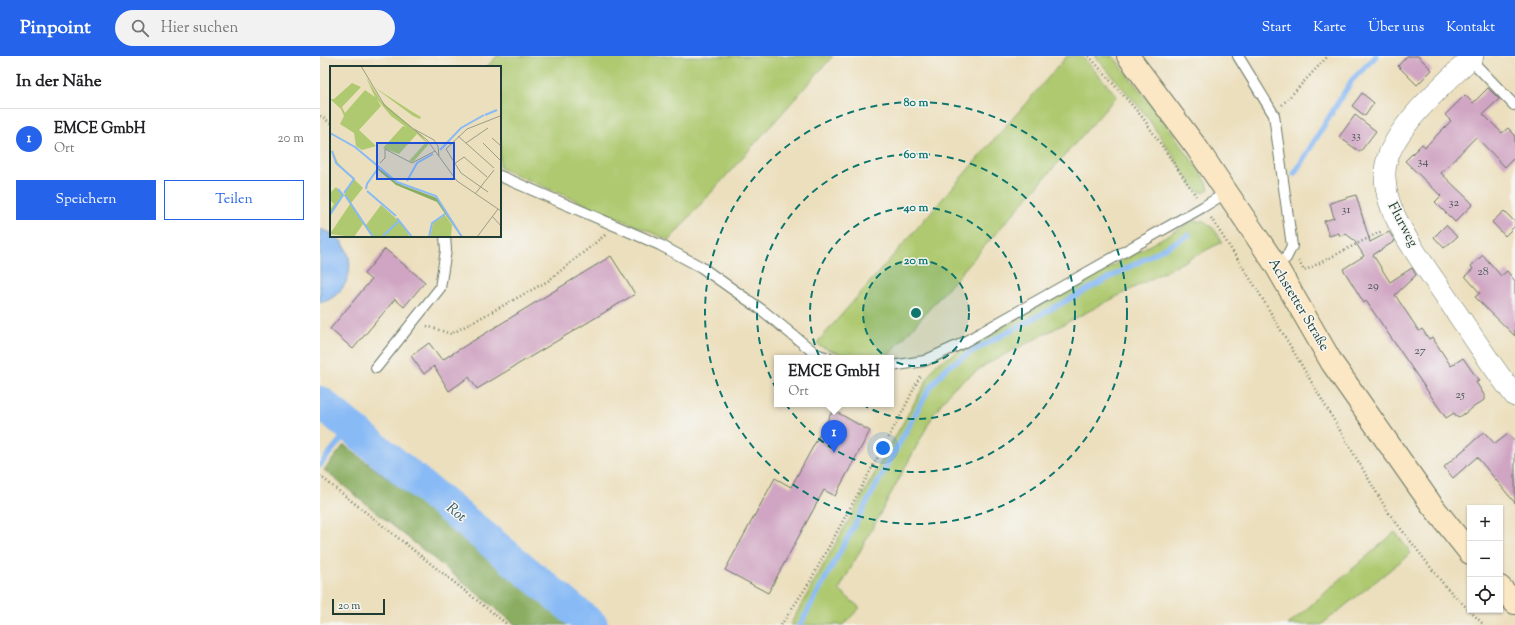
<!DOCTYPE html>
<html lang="de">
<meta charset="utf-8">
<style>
body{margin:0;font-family:"Sorts Mill Goudy",serif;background:#f2f2f2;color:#202124}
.controls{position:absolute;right:12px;bottom:12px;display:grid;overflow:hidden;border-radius:0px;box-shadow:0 1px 3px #0004}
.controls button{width:36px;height:36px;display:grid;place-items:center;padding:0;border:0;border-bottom:1px solid #e0e0e0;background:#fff;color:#202124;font:20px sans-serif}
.scale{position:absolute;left:12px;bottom:10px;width:53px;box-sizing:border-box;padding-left:4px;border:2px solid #1f3d34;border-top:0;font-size:11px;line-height:14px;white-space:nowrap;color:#1f3d34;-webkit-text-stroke:3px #f6f6f2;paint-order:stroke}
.you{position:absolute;left:563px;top:392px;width:14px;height:14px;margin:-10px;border:3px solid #fff;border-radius:50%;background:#1a73e8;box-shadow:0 0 0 6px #1a73e833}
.badge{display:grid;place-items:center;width:26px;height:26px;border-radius:50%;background:#2563eb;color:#fff;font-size:13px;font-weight:700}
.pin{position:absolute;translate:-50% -33px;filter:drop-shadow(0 1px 2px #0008)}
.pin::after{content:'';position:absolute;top:21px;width:14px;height:12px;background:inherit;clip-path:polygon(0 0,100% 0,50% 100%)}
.popup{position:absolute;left:454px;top:299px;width:120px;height:52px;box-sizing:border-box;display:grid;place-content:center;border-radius:0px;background:#fff;filter:drop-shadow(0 1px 3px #0005);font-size:13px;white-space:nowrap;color:#757577}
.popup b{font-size:15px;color:#202124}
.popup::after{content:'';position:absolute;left:50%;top:100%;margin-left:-8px;border:8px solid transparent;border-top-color:#fff}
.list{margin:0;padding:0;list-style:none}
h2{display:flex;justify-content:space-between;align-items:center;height:52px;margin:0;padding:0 16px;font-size:17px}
h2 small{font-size:13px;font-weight:400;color:#757577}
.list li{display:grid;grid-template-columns:26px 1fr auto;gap:12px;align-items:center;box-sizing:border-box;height:60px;padding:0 16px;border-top:1px solid #e0e0e0}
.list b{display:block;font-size:15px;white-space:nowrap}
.list p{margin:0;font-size:13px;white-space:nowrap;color:#757577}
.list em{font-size:13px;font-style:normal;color:#757577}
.actions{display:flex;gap:8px;padding:12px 16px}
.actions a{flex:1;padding:9px 0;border:1px solid #2563eb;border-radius:0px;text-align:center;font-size:14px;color:#2563eb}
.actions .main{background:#2563eb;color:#fff}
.icon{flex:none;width:22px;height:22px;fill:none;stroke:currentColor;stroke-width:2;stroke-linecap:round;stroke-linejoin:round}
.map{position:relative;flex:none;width:1195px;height:569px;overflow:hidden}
header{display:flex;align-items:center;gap:24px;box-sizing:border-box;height:56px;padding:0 20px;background:#2563eb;color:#fff}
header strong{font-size:19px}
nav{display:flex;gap:22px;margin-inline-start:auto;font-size:14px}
.search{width:280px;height:36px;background:#f2f2f2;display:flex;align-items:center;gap:10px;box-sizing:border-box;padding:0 14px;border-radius:22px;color:#757577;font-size:15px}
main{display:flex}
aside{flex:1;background:#fff}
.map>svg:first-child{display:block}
.green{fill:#aec96f;stroke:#668352}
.forest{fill:#8aad62;stroke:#54754b}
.water{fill:#88baf5;stroke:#547c94}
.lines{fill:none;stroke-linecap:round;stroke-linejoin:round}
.stream{stroke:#88baf5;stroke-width:5.5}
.river{stroke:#88baf5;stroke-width:32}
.building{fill:#d0a5c3}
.service-casing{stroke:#677664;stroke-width:12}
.minor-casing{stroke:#677664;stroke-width:22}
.secondary-casing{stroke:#677664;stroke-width:24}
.path{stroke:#677664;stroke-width:2.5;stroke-dasharray:1 3;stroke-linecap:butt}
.service{stroke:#fff;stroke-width:10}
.minor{stroke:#fff;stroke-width:21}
.secondary{stroke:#fbe7c3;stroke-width:22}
.ring{fill:none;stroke:#0f766e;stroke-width:2;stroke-dasharray:7 5}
.labels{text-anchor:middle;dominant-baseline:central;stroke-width:3;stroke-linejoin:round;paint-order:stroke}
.number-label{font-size:12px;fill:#4b5758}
.street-label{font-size:14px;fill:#1f3d34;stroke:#f6f6f2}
.water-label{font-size:15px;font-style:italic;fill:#395c64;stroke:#f6f6f2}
.inset-river{fill:none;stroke:#88baf5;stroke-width:2}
.inset-road{fill:none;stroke:#9a9e86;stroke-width:1}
.view{fill:#1d4ed8;fill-opacity:0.15;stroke:#1d4ed8;stroke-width:2}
.inset-edge{fill:none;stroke:#1f3d34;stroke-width:2}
.centre{fill:#0f766e;stroke:#f6f6f2;stroke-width:2}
.ring-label{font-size:12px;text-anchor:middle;font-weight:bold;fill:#0f766e;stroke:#f6f6f2;stroke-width:3;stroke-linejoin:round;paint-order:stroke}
</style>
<header>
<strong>Pinpoint</strong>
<div class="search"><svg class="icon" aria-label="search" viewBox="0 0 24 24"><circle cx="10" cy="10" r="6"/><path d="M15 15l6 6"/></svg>Hier suchen</div>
<nav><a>Start</a><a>Karte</a><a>Über uns</a><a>Kontakt</a></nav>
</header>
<main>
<aside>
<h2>In der Nähe<small></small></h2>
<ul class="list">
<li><span class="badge">1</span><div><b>EMCE GmbH</b><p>Ort</p></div><em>20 m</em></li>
</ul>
<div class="actions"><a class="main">Speichern</a><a>Teilen</a></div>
</aside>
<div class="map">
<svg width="1195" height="569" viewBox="0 0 1195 569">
<rect width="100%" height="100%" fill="#f6f6f2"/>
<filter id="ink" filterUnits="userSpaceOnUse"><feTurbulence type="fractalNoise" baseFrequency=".025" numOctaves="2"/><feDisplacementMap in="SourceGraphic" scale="8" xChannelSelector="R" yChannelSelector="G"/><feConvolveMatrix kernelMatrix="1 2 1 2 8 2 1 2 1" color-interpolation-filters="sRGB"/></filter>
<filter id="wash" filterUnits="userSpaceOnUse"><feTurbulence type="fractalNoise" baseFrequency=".012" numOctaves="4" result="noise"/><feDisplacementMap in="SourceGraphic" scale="16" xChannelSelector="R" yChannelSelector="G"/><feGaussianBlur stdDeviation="0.9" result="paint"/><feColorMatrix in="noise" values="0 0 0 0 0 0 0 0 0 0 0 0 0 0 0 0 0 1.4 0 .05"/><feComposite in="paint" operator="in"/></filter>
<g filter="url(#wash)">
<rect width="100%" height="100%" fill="#ecdfbd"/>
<g class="green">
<path d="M177,0h336l-164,184 -169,-72v-101h-13z"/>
<path d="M747,0h15l35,40 -231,262c-29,0 -43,-1 -70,-14z"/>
<path d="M775,0h18l57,73 37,53 2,7 -3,3h-7l-6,-6 -48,-72z"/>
<path d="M873,165h11l10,8 8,13 -237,123 -32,23 -18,24 -96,178 21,18 -17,17h-53l146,-261z"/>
<path d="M1075,476l16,21 -90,72h-33z"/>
</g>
<path class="forest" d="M24,389l101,77 125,103h-54l-192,-155z"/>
<path class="water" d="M0,173l11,4v3h5c24,21 15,59 -16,67z"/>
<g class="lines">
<g class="stream">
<path d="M974,118l58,-94 24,-24"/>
<path d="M0,409l31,-38"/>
<path d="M480,569l129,-236 17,-21 23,-15 220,-118"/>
</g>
<path class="river" d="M0,346l272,223"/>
</g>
<g id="blocks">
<g class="building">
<path d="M1087,0h11l14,14 -15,15 -19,-19z"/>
<path d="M1168,32l11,11 -16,15 19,19 6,-5 7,7v22l-10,10 -29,-30 -35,36 32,31 -18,18 -20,-20 6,-6 -36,-35 17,-17 3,3 26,-26 -6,-6 20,-20 8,8z"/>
<path d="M1042,37l12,10 -9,13 -13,-10z"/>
<path d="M1035,59l21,16 -16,21 -21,-15z"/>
<path d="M1036,139l14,47 19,-10 6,9 -22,14 17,27 22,-14 4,7 -21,20 24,36 3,-2 7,10 3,-2 19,29 12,-8 16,23 -3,1 8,13v5l-26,18 -4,-5 -8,5 -80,-117 -2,2 -21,-34 21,-13 -10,-16 -8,-6 -6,2 -1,-3 -10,3 -5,-15 10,-3 -4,-15z"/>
<path d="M1184,155l11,11v4l-10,10 -13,-14z"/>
<path d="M1126,169l11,12 -13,11 -10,-11z"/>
<path d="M65,193l40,33 -21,25 -9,-8 -42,50 -23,-20 41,-49 -7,-6z"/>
<path d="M1163,199l18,21 6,-5 8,10v55l-40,-39 5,-4 -15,-17 8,-7 -2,-3z"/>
<path d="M291,200l24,38 -158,95 -8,-12 -20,14 -15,-25 -10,8 -13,-18 18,-13 13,17z"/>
<path d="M513,354l37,21 -35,65 -11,-6 -56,103 -43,-23 50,-92 16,9z"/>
<path d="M1164,376l11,12 13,-10 7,8v61l-38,-46 -24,21 -9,-11z"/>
</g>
</g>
</g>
<g filter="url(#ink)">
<use href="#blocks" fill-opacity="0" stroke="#677664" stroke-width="1"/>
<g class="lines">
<defs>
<g id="service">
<path d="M918,0l36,59 18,131 -6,12 -11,6"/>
<path d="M1150,3l44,46"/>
<path d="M180,120l160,69 41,22 61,43 54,44 12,4"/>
<path d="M571,310l33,-5 35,-16 244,-138 24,-15"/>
<path d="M56,312l64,-80 6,-38 -1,-14"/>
</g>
<path id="minor" d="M1153,0c-28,28 -75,67 -86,104 -5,16 0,39 7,54 14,31 41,66 60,95 20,29 39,59 61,87"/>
<g id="secondary">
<path d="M808,0l69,92 78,116 57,99 99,141 39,49"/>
<path d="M1180,531l15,16"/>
</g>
</defs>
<use href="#service" class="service-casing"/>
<use href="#minor" class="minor-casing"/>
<use href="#secondary" class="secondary-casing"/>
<g class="path">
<path d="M769,0l54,62 53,78"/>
<path d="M962,49l46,-49"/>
<path d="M0,60l11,7"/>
<path d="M891,162l44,68 133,226 57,74 39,39"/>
<path d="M979,205l5,10 78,-40"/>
<path d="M107,270l24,8 97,-53 57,-46"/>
<path d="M0,420l188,149"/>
<path d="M461,569l28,-42 94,-172 18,-37"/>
</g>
<use href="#service" class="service"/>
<use href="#minor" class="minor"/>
<use href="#secondary" class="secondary"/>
</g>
</g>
<circle cx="596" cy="257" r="53" fill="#0f766e" fill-opacity=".12"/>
<g class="ring">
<circle cx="596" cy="257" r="53"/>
<circle cx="596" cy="257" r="106"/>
<circle cx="596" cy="257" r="159"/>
<circle cx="596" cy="257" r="211"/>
</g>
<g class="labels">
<g class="number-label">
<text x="1036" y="80">33</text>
<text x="1103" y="106">34</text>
<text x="1134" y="147">32</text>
<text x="1026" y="154">31</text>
<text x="1163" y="216">28</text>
<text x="1053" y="230">29</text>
<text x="1100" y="295">27</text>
<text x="1140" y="339">25</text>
</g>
<g class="street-label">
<text transform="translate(1082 169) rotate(62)">Flurweg</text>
<text transform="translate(978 249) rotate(59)">Achstetter Straße</text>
</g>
<g class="water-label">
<text transform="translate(136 457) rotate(39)">Rot</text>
</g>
</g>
<g transform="translate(10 10)">
<rect width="171" height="171" fill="#ecdfbd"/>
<path d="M36,11l15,24 40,34 9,11 -13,-12 -18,20 -16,-6 20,-22 3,1 -15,-11 -14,-17 4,7 -22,24 17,16 -14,4 -6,-4 -2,-13 -14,-9 4,-8 -3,-7 -11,-10h4l18,-16 9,4 -19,20 3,6 20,-23 10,7zM44,21l37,24 10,6 -1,2 -7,-3zM96,76l2,3 -15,17 -4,-1zM2,83l6,14 25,25 -12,15 15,22 15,-20 19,17 9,13 -1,2h-36l-9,-13 -9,13 -24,-3 20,-30 -6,-9 -14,21v-6l4,-6 -4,-4v-7l6,-6 8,8 9,-16 -17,-16zM115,149l7,10 -1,12h-21l3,-14z" fill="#aec96f"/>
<path d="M48,102l24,17 35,13 24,39 -24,-35 -41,-17 -19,-16z" fill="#8aad62"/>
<path class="inset-river" d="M155,49l12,-5M0,67l25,14 42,35 39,14 26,41M110,84l21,-22 23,-13M2,85l4,12 18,16 -10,14M77,115l10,-18 16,-9M36,123l1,-5 12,-17M37,125l29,25M15,129l28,42M0,149l13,-20 -5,-6M67,152l15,19M53,170l16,-15M99,171l3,-14 13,-9"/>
<path class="inset-road" d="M31,0l24,40 42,34 30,41 44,30M84,63l20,11 4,6 1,10M128,70l36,32M162,72l9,8M136,77l22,-15M153,77l18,18M50,97l5,-5v-9l27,14 23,-12M124,98l10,-7 23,20M158,126l-27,-19 -15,-24 21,-20 33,-13M145,128l19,-24M162,150l9,10M147,171l21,-28"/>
<path class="view" d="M47,77h77v36h-77z"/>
<rect width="171" height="171" class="inset-edge"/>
</g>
<circle cx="596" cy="257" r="6" class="centre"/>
<g class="ring-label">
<text x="596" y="50">80 m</text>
<text x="596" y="102">60 m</text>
<text x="596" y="155">40 m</text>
<text x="596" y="208">20 m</text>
</g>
</svg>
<div class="controls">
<button>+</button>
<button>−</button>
<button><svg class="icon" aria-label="locate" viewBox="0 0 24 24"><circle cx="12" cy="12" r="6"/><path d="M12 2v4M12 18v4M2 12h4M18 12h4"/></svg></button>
</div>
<div class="scale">20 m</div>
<div class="you"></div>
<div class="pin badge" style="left:514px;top:397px">1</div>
<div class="popup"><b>EMCE GmbH</b>Ort</div>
</div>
</main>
